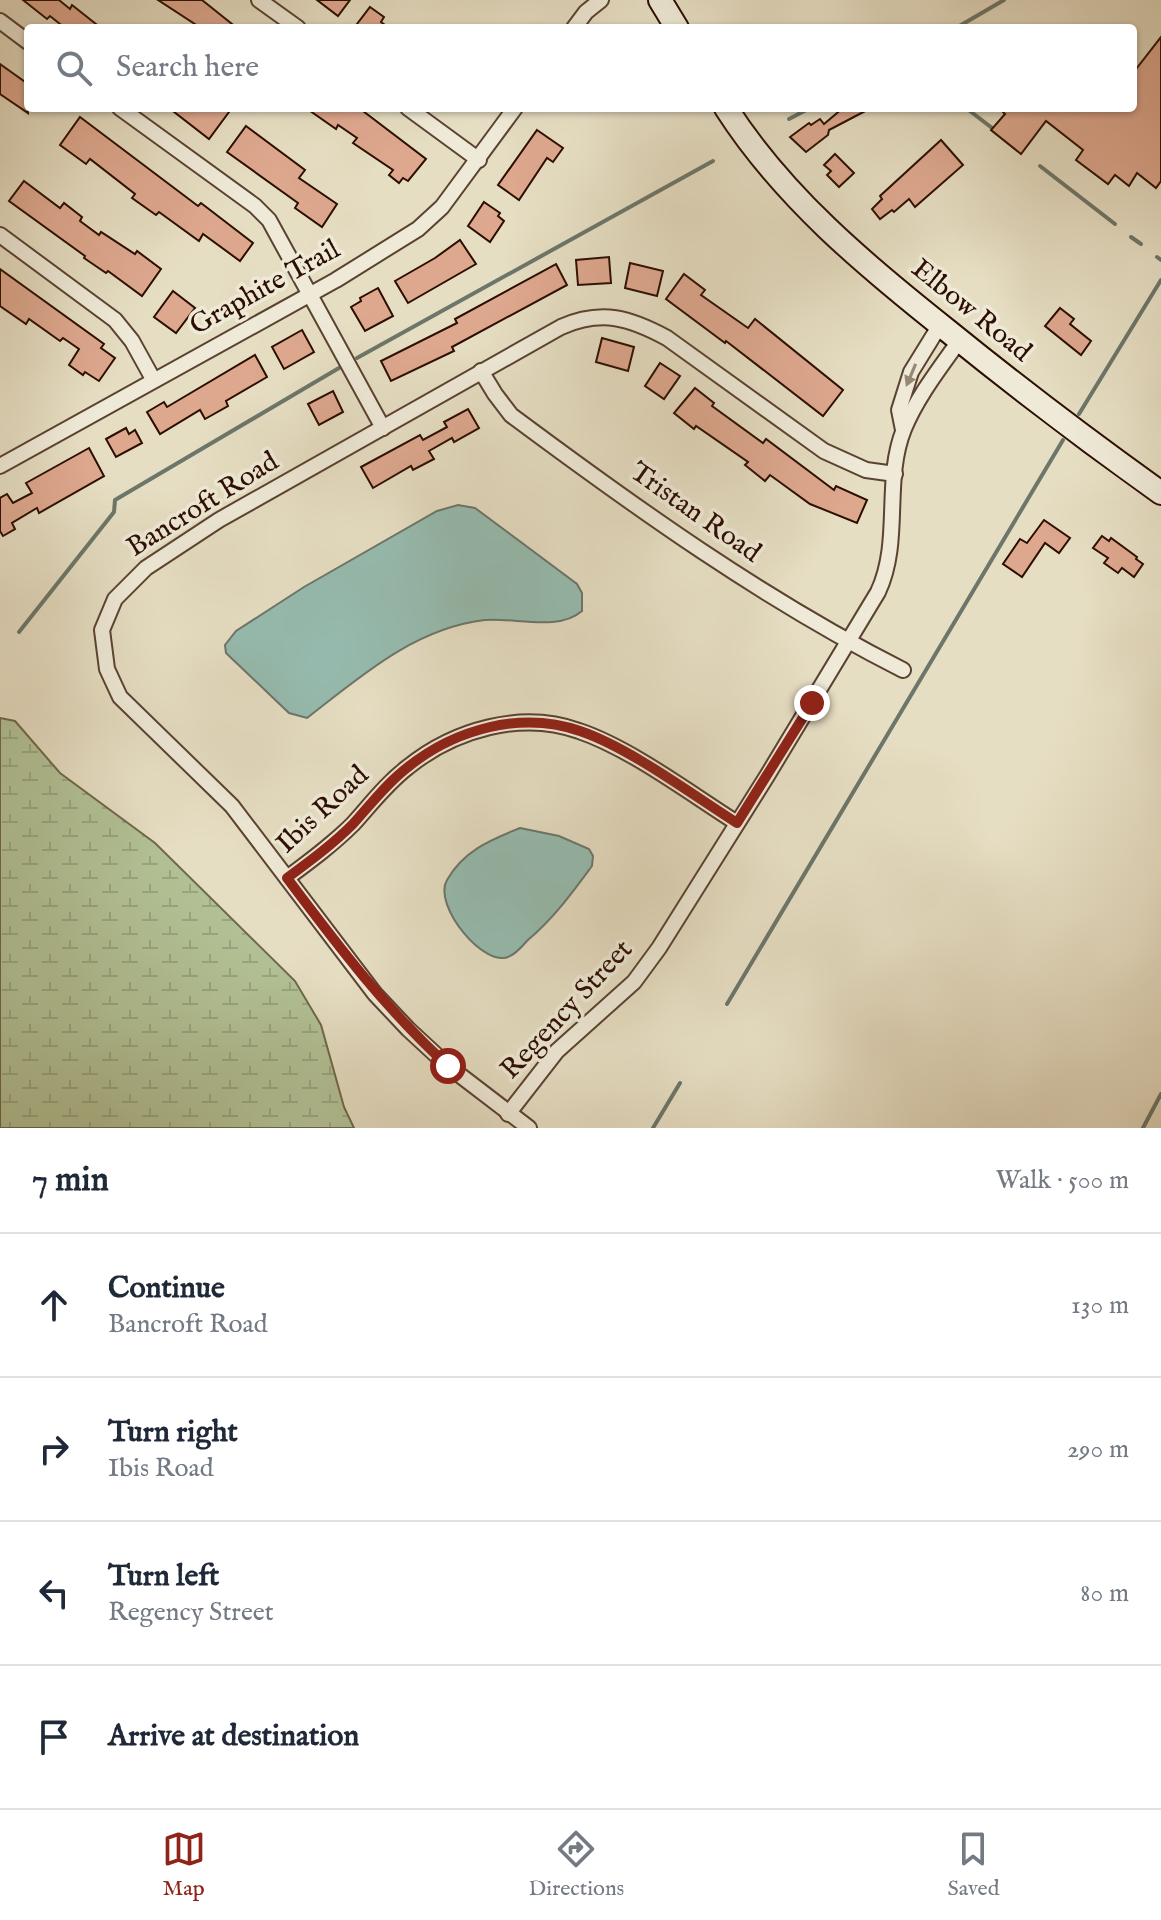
<!DOCTYPE html>
<meta charset="utf-8">
<style>
body{margin:0;font-family:"IM FELL English",serif;background:#f6f6f7;color:#1f2937}
.stop{position:absolute;width:24px;height:24px;margin:-18px;border:6px solid #8f2418;border-radius:50%;background:#fff}
.stop.end{background:#8f2418;border-color:#fff;box-shadow:0 2px 8px #0008}
.list{margin:0;padding:0;list-style:none}
h2{display:flex;justify-content:space-between;align-items:center;height:104px;margin:0;padding:0 32px;font-size:34px}
h2 small{font-size:26px;font-weight:400;color:#747a83}
.list li{display:grid;grid-template-columns:52px 1fr auto;gap:24px;align-items:center;box-sizing:border-box;height:144px;padding:0 32px;border-top:2px solid #e0e1e3}
.list b{display:block;font-size:30px;white-space:nowrap}
.list p{margin:0;font-size:26px;white-space:nowrap;color:#747a83}
.list em{font-size:26px;font-style:normal;color:#747a83}
.icon{flex:none;width:44px;height:44px;fill:none;stroke:currentColor;stroke-width:2;stroke-linecap:round;stroke-linejoin:round}
.map{position:relative;flex:none;width:1161px;height:1128px;overflow:hidden}
.search{position:absolute;background:#fff;box-shadow:0 2px 6px #0004;left:24px;right:24px;top:24px;height:88px;display:flex;align-items:center;gap:20px;box-sizing:border-box;padding:0 28px;border-radius:8px;color:#747a83;font-size:30px}
.sheet{height:680px;background:#fff}
nav{display:flex;justify-content:space-around;align-items:center;box-sizing:border-box;height:112px;border-top:2px solid #e0e1e3;background:#fff;font-size:22px;color:#747a83}
nav a{display:grid;justify-items:center;gap:4px}
nav .on{color:#8f2418}
.map>svg:first-child{display:block}
.wetland{fill:url(#wetland-marsh);stroke:#6f684b;stroke-width:2}
.water{fill:#96bcb0;stroke:#6c766a;stroke-width:2}
.lines{fill:none;stroke-linecap:round;stroke-linejoin:round}
.stream{stroke:#6c766a;stroke-width:4}
.building{fill:#dea88f;stroke:#2c0e00;stroke-width:2}
.minor-casing{stroke:#5a4231;stroke-width:18}
.secondary-casing{stroke:#2c0e00;stroke-width:26}
.minor{stroke:#efead8;stroke-width:14}
.secondary{stroke:#efead8;stroke-width:22}
.oneway{fill:#978777}
.route{stroke:#8f2418;stroke-width:10}
.labels{text-anchor:middle;dominant-baseline:central;stroke-width:7;stroke-linejoin:round;paint-order:stroke}
.street-label{font-size:28px;fill:#2c0e00;stroke:#efead8}
</style>
<div class="map">
<svg width="1161" height="1128" viewBox="0 0 1161 1128">
<defs>
<pattern id="wetland-marsh" width="20" height="14" patternUnits="userSpaceOnUse" patternTransform="scale(2)"><rect width="20" height="14" fill="#b2c296"/><path d="M1 5h8M5 5V1M11 12h8M15 12V8" fill="none" stroke="#99a680"/></pattern>
</defs>
<rect width="100%" height="100%" fill="#e6dec3"/>
<filter id="stains"><feTurbulence type="fractalNoise" baseFrequency=".0025" numOctaves="4"/><feColorMatrix values="0 0 0 0 .2 0 0 0 0 .09 0 0 0 0 .02 0 0 0 .5 -.17"/></filter>
<radialGradient id="worn" r=".72"><stop offset=".6" stop-color="#630" stop-opacity="0"/><stop offset="1" stop-color="#630" stop-opacity=".3"/></radialGradient>
<path class="wetland" d="M0,718l15,3 45,52 95,70 140,138 26,44 23,82 10,21h-354z"/>
<g class="water">
<path d="M458,505l17,3 102,76 5,9v18c-24,21 -68,6 -97,9 -70,8 -124,56 -178,98l-18,-5 -63,-60 -1,-8 11,-14 68,-44 133,-76z"/>
<path d="M520,828l39,8 30,13 4,7 -1,10c-20,27 -38,52 -64,74 -5,5 -11,13 -18,16 -25,14 -78,-51 -63,-76 17,-30 44,-40 73,-52z"/>
</g>
<g class="lines">
<g class="stream">
<path d="M956,28l48,-28"/>
<path d="M966,108l30,23"/>
<path d="M789,119l21,-11"/>
<path d="M1040,166l75,58"/>
<path d="M1131,237l10,7"/>
<path d="M1157,257l4,3"/>
<path d="M357,358l356,-197"/>
<path d="M1079,414l82,-134"/>
<path d="M19,632l95,-120 1,-12 224,-132"/>
<path d="M727,1004l336,-564"/>
<path d="M653,1128l27,-45"/>
<path d="M1143,1128l18,-34"/>
</g>
</g>
<g class="building">
<path d="M23,0h36l11,9 2,-4 29,23h-36l-15,-12 -3,3z"/>
<path d="M158,0h44l35,28h-36z"/>
<path d="M317,0h33l-12,16z"/>
<path d="M370,7l14,10 -3,5 8,6h-35z"/>
<path d="M1161,37v144l-5,7 -19,-15 -8,13 -14,-11 -7,9 -32,-24 7,-10 -37,-29 -25,33 -30,-24 14,-16 -6,-6h134v-35z"/>
<path d="M0,64l28,20v29l-28,-19z"/>
<path d="M169,108h55l5,4 -20,27z"/>
<path d="M306,108h53l67,51 -18,22 -5,-3 -4,5 -10,-8 4,-5 -40,-27 4,-5 -19,-13 -2,4z"/>
<path d="M843,108h28l-42,22 -1,5 -22,17 -16,-15 19,-14 2,2 9,-6 4,5z"/>
<path d="M80,117l118,89 3,-3 52,40 -13,18 -37,-27 -4,7 -40,-29 -3,3 -24,-17 3,-4 -45,-35 -4,5 -26,-19z"/>
<path d="M246,126l59,44 -6,8 38,26 -15,23 -27,-19 3,-5 -71,-51z"/>
<path d="M537,130l26,18 -10,14 -6,-4 -28,42 -21,-15z"/>
<path d="M941,140l22,25 -48,42 -6,-8 -15,13 -2,-2 -12,9 -8,-10 10,-10 -2,-3z"/>
<path d="M835,154l19,19 -15,14 -12,-12 4,-4 -7,-6z"/>
<path d="M24,181l36,27 4,-5 18,14 -2,4 19,14 2,-3 34,22 2,-3 24,18 -19,27 -34,-25 -2,2 -22,-15 1,-2 -76,-55z"/>
<path d="M484,202l16,11 -2,3 6,5 -14,21 -22,-16z"/>
<path d="M460,240l16,24 -68,39 -13,-22 40,-23z"/>
<path d="M609,257l2,26 -33,2 -2,-25z"/>
<path d="M630,263l33,8 -6,25 -32,-8z"/>
<path d="M556,264l11,21 -115,62 2,4 -63,30 -10,-20 76,-38 -2,-4z"/>
<path d="M0,269l104,75 -3,4 14,10 -16,23 -14,-9 -2,3 -14,-10 10,-16 -16,-11 -3,3 -31,-22 -3,5 -26,-18z"/>
<path d="M684,274l21,16 -4,5 47,33 7,-9 88,71 -20,26 -97,-75 -1,2 -59,-44z"/>
<path d="M378,288l15,28 -28,15 -14,-24 10,-6 -1,-3z"/>
<path d="M173,291l22,17 -19,25 -22,-16z"/>
<path d="M1060,308l14,11 -4,5 21,17 -10,14 -36,-29z"/>
<path d="M302,330l12,22 -30,17 -12,-22z"/>
<path d="M602,338l32,9 -6,24 -32,-9z"/>
<path d="M255,355l12,22 -41,24 2,5 -23,13 -5,-9 -40,24 -13,-22 17,-10 3,5z"/>
<path d="M660,363l20,13 -16,23 -19,-13z"/>
<path d="M695,388l19,15 -2,3 51,37 3,-4 68,51 2,-4 31,14 -10,23 -47,-19 -40,-29 -5,6 -20,-16 3,-3 -52,-36 -2,3 -20,-16z"/>
<path d="M333,391l10,21 -24,13 -11,-21z"/>
<path d="M468,409l11,19 -25,14 -2,-4 -23,13 5,8 -21,11 -2,-4 -38,22 -12,-21 59,-32 3,5 24,-13 -3,-5z"/>
<path d="M126,428l3,6 6,-4 7,13 -26,14 -10,-18z"/>
<path d="M89,448l15,28 -65,37 -2,-5 -25,15 3,6 -12,7 -3,-5v-33l7,-4 6,9 19,-10 -6,-10z"/>
<path d="M1044,520l26,18 -11,15 -14,-10 -23,34 -19,-13 17,-25 7,4z"/>
<path d="M1102,536l7,5 2,-3 26,19 -1,2 7,5 -9,13 -12,-9 -4,5 -14,-10 4,-5 -15,-10z"/>
</g>
<g class="lines">
<defs>
<g id="minor">
<path d="M259,0l39,28"/>
<path d="M0,21l28,21"/>
<path d="M574,28l12,-16 15,-12"/>
<path d="M120,108l135,98 14,14 114,208"/>
<path d="M408,108l71,52"/>
<path d="M0,235l115,85 17,21 21,38"/>
<path d="M481,371l14,23 16,21c125,93 252,184 392,255"/>
<path d="M903,430l-4,-20 12,-38 29,-47"/>
<path d="M0,466l336,-186 82,-51 24,-22 73,-99"/>
<path d="M287,878c23,-17 46,-34 66,-54 18,-20 34,-41 55,-57 46,-37 113,-57 171,-36 51,17 112,63 158,92"/>
<path d="M508,1114l49,-63 77,-69 25,-34 108,-172 111,-184c24,-51 5,-111 26,-163 13,-32 36,-61 55,-88"/>
<path d="M529,1128l-81,-62 -40,-37 -33,-35 -143,-188 -112,-109 -13,-28 -5,-39 13,-31 31,-31 73,-48 342,-193c41,-18 69,-9 106,11l157,113 42,19 29,4"/>
</g>
<g id="secondary">
<path d="M660,0l17,28"/>
<path d="M726,108c57,89 140,158 222,223 69,56 140,110 213,162"/>
</g>
</defs>
<use href="#minor" class="minor-casing"/>
<use href="#secondary" class="secondary-casing"/>
<use href="#minor" class="minor"/>
<use href="#secondary" class="secondary"/>
</g>
<defs><path id="oneway-solid" d="M-6-.8H1V-3.2L6.5 0L1 3.2V.8H-6Z" transform="scale(2)"/></defs>
<use class="oneway" href="#oneway-solid" transform="translate(911 375) rotate(113)"/>
<g class="lines">
<path class="route" d="M448,1066c-64,-59 -109,-119 -161,-188 23,-17 46,-34 66,-54 18,-20 34,-41 55,-57 46,-37 113,-57 172,-36 50,17 111,63 157,92l75,-120"/>
</g>
<g class="labels">
<g class="street-label">
<text transform="translate(265 288) rotate(-29)">Graphite Trail</text>
<text transform="translate(971 311) rotate(39)">Elbow Road</text>
<text transform="translate(203 505) rotate(-32)">Bancroft Road</text>
<text transform="translate(695 513) rotate(35)">Tristan Road</text>
<text transform="translate(323 810) rotate(-43)">Ibis Road</text>
<text transform="translate(567 1010) rotate(-47)">Regency Street</text>
</g>
</g>
<rect width="100%" height="100%" filter="url(#stains)"/>
<rect width="100%" height="100%" fill="url(#worn)"/>
</svg>
<div class="stop" style="left:448px;top:1066px"></div>
<div class="stop end" style="left:812px;top:703px"></div>
<div class="search"><svg class="icon" aria-label="search" viewBox="0 0 24 24"><circle cx="10" cy="10" r="6"/><path d="M15 15l6 6"/></svg>Search here</div>
</div>
<section class="sheet">
<h2>7 min<small>Walk · 500 m</small></h2>
<ul class="list">
<li><svg class="icon" aria-label="ahead" viewBox="0 0 24 24"><path d="M12 20V5M6 11l6-6 6 6"/></svg><div><b>Continue</b><p>Bancroft Road</p></div><em>130 m</em></li>
<li><svg class="icon" aria-label="right" viewBox="0 0 24 24"><path d="M7 20v-9h11M14 6l5 5-5 5"/></svg><div><b>Turn right</b><p>Ibis Road</p></div><em>290 m</em></li>
<li><svg class="icon" aria-label="left" viewBox="0 0 24 24"><path d="M17 20v-9H6M10 6l-5 5 5 5"/></svg><div><b>Turn left</b><p>Regency Street</p></div><em>80 m</em></li>
<li><svg class="icon" aria-label="arrive" viewBox="0 0 24 24"><path d="M6 21V4h12l-3 4 3 4H6"/></svg><div><b>Arrive at destination</b></div></li>
</ul>
</section>
<nav>
<a class="on"><svg class="icon" aria-label="map" viewBox="0 0 24 24"><path d="M3 6l6-2 6 2 6-2v14l-6 2-6-2-6 2zM9 4v14M15 6v14"/></svg>Map</a>
<a><svg class="icon" aria-label="directions" viewBox="0 0 24 24"><path d="M12 3l9 9-9 9-9-9zM9 14v-3h6M13 9l2 2-2 2"/></svg>Directions</a>
<a><svg class="icon" aria-label="saved" viewBox="0 0 24 24"><path d="M7 4h10v16l-5-4-5 4z"/></svg>Saved</a>
</nav>
